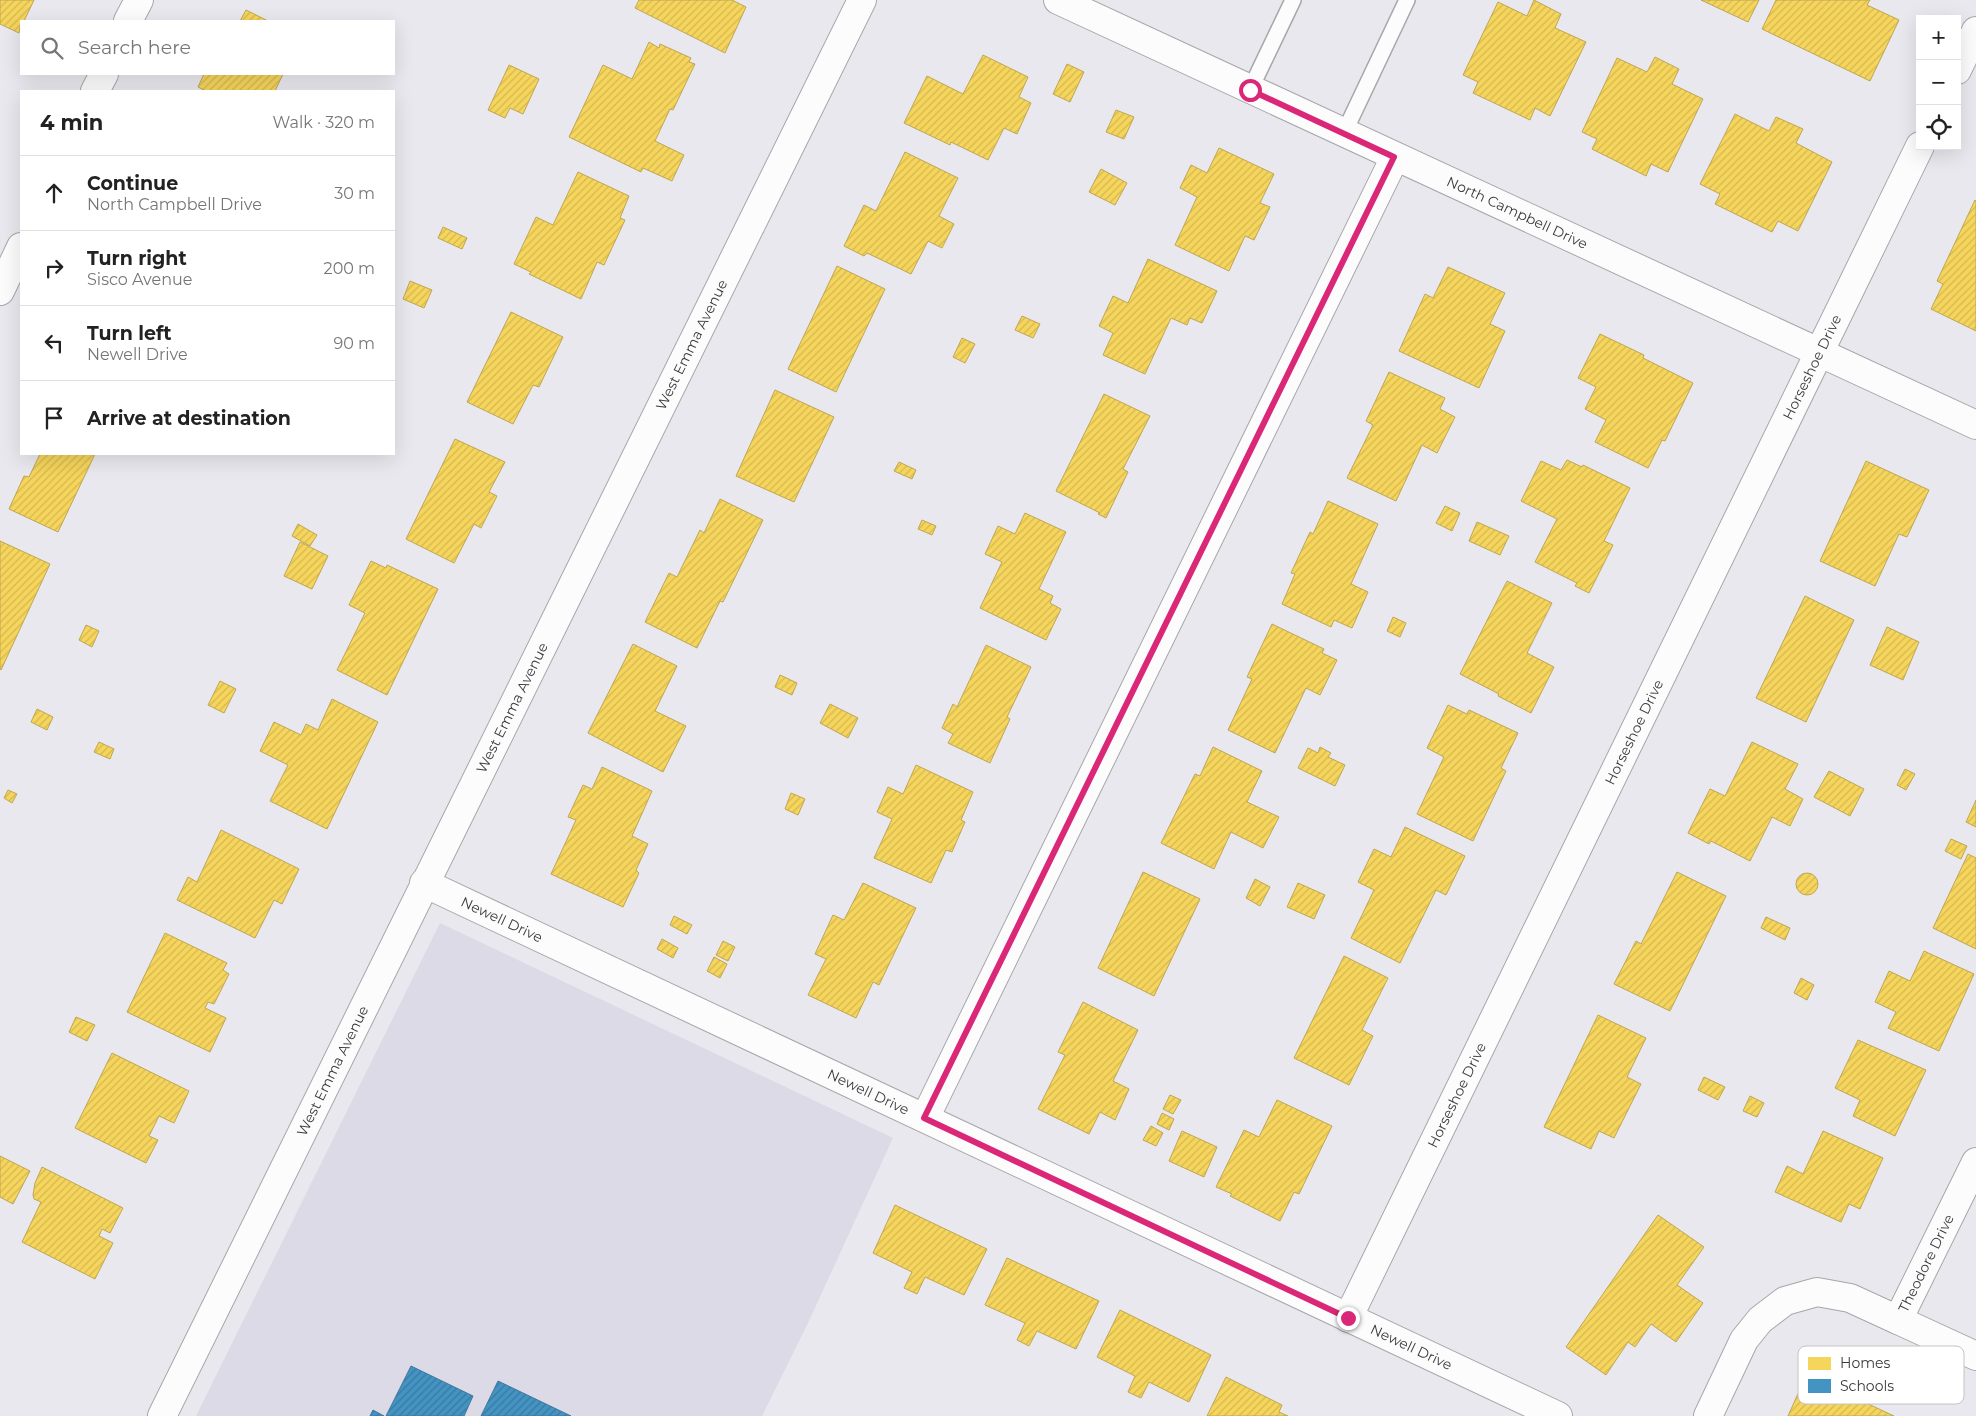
<!DOCTYPE html>
<meta charset="utf-8">
<style>
body{margin:0;font-family:Montserrat,sans-serif;background:#f2f2f2;color:#222}
.controls{position:absolute;right:15px;top:15px;display:grid;overflow:hidden;border-radius:0px;box-shadow:0 5px 20px #0002}
.controls button{width:45px;height:45px;display:grid;place-items:center;padding:0;border:0;border-bottom:1px solid #e0e0e0;background:#fff;color:#222;font:25px sans-serif}
.stop{position:absolute;width:15px;height:15px;margin:-11px;border:4px solid #db2777;border-radius:50%;background:#fff}
.stop.end{background:#db2777;border-color:#fff;box-shadow:0 1px 5px #0008}
.list{margin:0;padding:0;list-style:none}
h2{display:flex;justify-content:space-between;align-items:center;height:65px;margin:0;padding:0 20px;font-size:21px}
h2 small{font-size:16px;font-weight:400;color:#767676}
.list li{display:grid;grid-template-columns:32px 1fr auto;gap:15px;align-items:center;box-sizing:border-box;height:75px;padding:0 20px;border-top:1px solid #e0e0e0}
.list b{display:block;font-size:19px;white-space:nowrap}
.list p{margin:0;font-size:16px;white-space:nowrap;color:#767676}
.list em{font-size:16px;font-style:normal;color:#767676}
.icon{flex:none;width:28px;height:28px;fill:none;stroke:currentColor;stroke-width:2;stroke-linecap:round;stroke-linejoin:round}
.map{position:relative;flex:none;width:1976px;height:1416px;overflow:hidden}
.search{position:absolute;background:#fff;box-shadow:0 5px 20px #0002;left:20px;top:20px;width:375px;height:55px;display:flex;align-items:center;gap:12px;box-sizing:border-box;padding:0 18px;border-radius:0px;color:#767676;font-size:19px}
.panel{position:absolute;background:#fff;box-shadow:0 5px 20px #0002;left:20px;top:90px;width:375px;height:365px;border-radius:0px}
.map>svg:first-child{display:block}
.built{fill:#dbdae6}
.homes{fill:url(#homes-hatch);stroke:#bea653}
.schools{fill:url(#schools-hatch);stroke:#40789b}
.lines{fill:none;stroke-linecap:round;stroke-linejoin:round}
.service-casing{stroke:#a7a7aa;stroke-width:18}
.minor-casing{stroke:#a7a7aa;stroke-width:30}
.service{stroke:#fcfcfc;stroke-width:15}
.minor{stroke:#fcfcfc;stroke-width:28}
.route{stroke:#db2777;stroke-width:6}
.labels{text-anchor:middle;dominant-baseline:central;stroke-width:5;stroke-linejoin:round;paint-order:stroke}
.street-label{font-size:14px;fill:#3a393d;stroke:#fff}
.key{fill:#fff;stroke:#c4c4c5;stroke-width:1}
.key-label{font-size:14px;fill:#3a393d}
</style>
<div class="map">
<svg width="1976" height="1416" viewBox="0 0 1976 1416">
<defs>
<pattern id="homes-hatch" width="6" height="6" patternUnits="userSpaceOnUse" patternTransform="scale(1.25)"><rect width="6" height="6" fill="#f6d55c"/><path d="M-1 1l2-2M0 6l6-6M5 7l2-2" fill="none" stroke="#d4b851"/></pattern>
<pattern id="schools-hatch" width="6" height="6" patternUnits="userSpaceOnUse" patternTransform="scale(1.25)"><rect width="6" height="6" fill="#4393c3"/><path d="M-1 1l2-2M0 6l6-6M5 7l2-2" fill="none" stroke="#3979a0"/></pattern>
</defs>
<rect width="100%" height="100%" fill="#e9e8ee"/>
<path class="built" d="M440,923l453,215 -85,185 -46,93h-566z"/>
<g class="homes">
<path d="M0,0h34l-10,21h-3l-2,12 -19,-9z"/>
<path d="M639,0h93l14,7 -21,46 -90,-45z"/>
<path d="M1534,0l27,14 -6,14 31,14 -36,74 -15,-8 -5,12 -57,-27 5,-11 -15,-7 35,-73 29,14z"/>
<path d="M1701,0h58l-11,22z"/>
<path d="M1776,0h94l-3,5 32,15 -29,61 -108,-52z"/>
<path d="M246,10l22,11h-28z"/>
<path d="M649,42l10,6 1,-4 31,14 -2,4 6,2 -22,46 -3,-1 -15,32 29,14 -12,26 -29,-13 -2,4 -72,-35 34,-72 29,14z"/>
<path d="M983,55l45,22 -9,20 12,6 -14,31 -13,-6 -16,32 -37,-18 -1,3 -46,-22 23,-47 36,18z"/>
<path d="M1655,57l24,12 -7,15 31,15 -35,73 -17,-8 -5,12 -54,-27 5,-10 -15,-7 35,-74 30,14z"/>
<path d="M1067,64l17,8 -14,30 -17,-8z"/>
<path d="M509,65l30,14 -16,35 -13,-6 -5,10 -17,-8z"/>
<path d="M204,74h79l-8,17h-69l-8,-4z"/>
<path d="M1116,110l18,7 -10,22 -18,-7z"/>
<path d="M1735,114l34,17 7,-14 27,12 -7,14 36,19 -34,69 -20,-10 -6,11 -57,-28 5,-10 -20,-10z"/>
<path d="M1219,148l55,26 -14,29 10,4 -16,33 -9,-4 -16,35 -54,-26 22,-48 -17,-9 11,-23 16,8z"/>
<path d="M905,152l53,26 -19,38 15,8 -12,24 -14,-7 -17,33 -44,-21 -3,3 -20,-10 20,-41 12,6z"/>
<path d="M1101,169l26,14 -12,22 -26,-13z"/>
<path d="M578,172l51,24 -9,22 5,2 -21,45 -7,-3 -16,37 -52,-25 2,-2 -17,-8 22,-47 17,8z"/>
<path d="M1975,200l1,1v130l-45,-22 12,-25 -6,-3z"/>
<path d="M443,227l24,11 -5,11 -24,-11z"/>
<path d="M1148,259l69,32 -15,32 -12,-5 -3,7 -16,-7 -26,56 -42,-19 10,-22 -14,-7 14,-30 15,7z"/>
<path d="M837,266l48,23 -49,103 -48,-23z"/>
<path d="M1448,267l57,26 -15,31 15,7 -26,57 -80,-37 26,-57 8,4z"/>
<path d="M410,281l22,9 -8,18 -21,-9z"/>
<path d="M511,312l52,25 -24,50 -6,-2 -20,39 -46,-22z"/>
<path d="M1022,316l18,8 -7,14 -18,-8z"/>
<path d="M1600,334l44,21 -1,3 50,25 -28,58 -3,-1 -14,28 -53,-26 11,-22 -21,-11 11,-22 -18,-9z"/>
<path d="M962,338l13,6 -10,19 -12,-6z"/>
<path d="M1389,372l56,26 -5,11 15,8 -18,36 -15,-8 -26,56 -49,-23 26,-53 -7,-4z"/>
<path d="M775,390l59,27 -40,85 -58,-26z"/>
<path d="M1104,394l46,22 -27,53 5,3 -22,46 -8,-4 2,-1 -44,-22z"/>
<path d="M455,439l50,23 -16,30 8,4 -16,32 -7,-4 -20,39 -48,-24z"/>
<path d="M40,454h55l-37,78 -49,-23 15,-33 5,1z"/>
<path d="M1567,460l15,7 1,-2 47,23 -26,53 9,4 -24,48 -14,-7 2,-3 -42,-21 22,-43 -36,-18 20,-40 20,9z"/>
<path d="M1866,461l63,29 -22,47 -8,-3 -24,52 -55,-25z"/>
<path d="M899,462l17,8 -4,9 -18,-8z"/>
<path d="M720,499l43,21 -40,82 -3,-1 -23,47 -52,-26 24,-49 8,4 23,-47 4,3z"/>
<path d="M1328,501l50,23 -27,60 17,8 -16,36 -18,-8 -3,7 -49,-23 13,-30 -4,-1 19,-41 3,2z"/>
<path d="M1445,506l15,7 -8,18 -16,-8z"/>
<path d="M1025,513l41,19 -27,57 14,7 -3,7 11,6 -15,31 -66,-32 22,-46 -17,-8 13,-28 17,8z"/>
<path d="M922,520l14,6 -4,9 -14,-6z"/>
<path d="M1477,522l32,14 -9,19 -31,-14z"/>
<path d="M298,524l19,11 -7,11 -18,-10z"/>
<path d="M0,541l50,23 -49,106 -1,-1z"/>
<path d="M300,542l28,14 -16,33 -28,-13z"/>
<path d="M371,561l15,7 1,-3 51,24 -51,106 -50,-25 28,-57 -16,-8z"/>
<path d="M1507,581l45,22 -25,50 27,14 -23,46 -33,-17 1,-2 -39,-20z"/>
<path d="M1805,596l49,24 -48,102 -50,-24z"/>
<path d="M1393,617l13,6 -6,14 -13,-6z"/>
<path d="M1272,624l52,25 -2,4 15,7 -17,35 -14,-7 -31,65 -47,-23 24,-51 -5,-2z"/>
<path d="M86,625l13,6 -7,16 -13,-7z"/>
<path d="M1887,627l32,15 -16,38 -33,-15z"/>
<path d="M633,644l44,22 -22,45 31,15 -23,46 -75,-39z"/>
<path d="M986,645l45,22 -24,50 3,2 -20,44 -42,-20 5,-9 -11,-6 11,-24 4,3z"/>
<path d="M780,675l17,8 -5,12 -17,-8z"/>
<path d="M220,681l16,8 -12,24 -16,-8z"/>
<path d="M332,699l46,23 -51,107 -57,-28 18,-36 -28,-14 14,-29 27,13 5,-11 12,6z"/>
<path d="M830,704l28,14 -10,20 -28,-15z"/>
<path d="M1448,705l19,9 2,-4 49,23 -17,35 5,3 -33,70 -56,-27 27,-57 -17,-9z"/>
<path d="M37,709l16,8 -6,13 -16,-8z"/>
<path d="M99,742l15,7 -4,10 -16,-7z"/>
<path d="M1752,742l46,22 -13,25 18,10 -13,27 -18,-9 -22,44 -39,-20 -2,3 -21,-11 22,-44 15,7z"/>
<path d="M1213,747l49,24 -15,31 32,15 -16,31 -32,-16 -17,37 -53,-26 34,-69 5,2z"/>
<path d="M1320,747l11,6 -3,4 17,8 -10,21 -37,-18 10,-20 10,5z"/>
<path d="M916,765l57,27 -12,28 4,2 -13,30 -6,-2 -15,33 -57,-25 18,-39 -15,-7 11,-25 15,7z"/>
<path d="M602,767l50,24 -20,45 16,8 -12,26 3,3 -16,34 -72,-33 25,-54 -8,-3 15,-32 9,4z"/>
<path d="M1905,769l10,5 -9,16 -9,-5z"/>
<path d="M1829,771l35,18 -14,27 -36,-19z"/>
<path d="M8,790l9,4 -5,9 -8,-5z"/>
<path d="M791,793l14,6 -7,16 -13,-6z"/>
<path d="M1976,800v27l-10,-5z"/>
<path d="M1405,827l60,29 -19,39 -10,-5 -36,73 -49,-25 23,-48 -16,-8 16,-33 17,8z"/>
<path d="M221,830l78,39 -17,35 -8,-4 -19,38 -78,-38 11,-23 9,5z"/>
<path d="M1951,839l16,7 -6,13 -16,-8z"/>
<path d="M1968,854l8,4v91l-43,-21z"/>
<path d="M1143,872l57,27 -46,97 -56,-28z"/>
<path d="M1677,872l49,24 -56,115 -56,-27 22,-43 5,3z"/>
<circle cx="1807" cy="884" r="11"/>
<path d="M1255,879l15,8 -10,19 -14,-8z"/>
<path d="M863,883l53,25 -37,77 -6,-3 -17,36 -48,-23 18,-36 -11,-5 18,-39 11,5z"/>
<path d="M1298,883l27,12 -11,24 -27,-12z"/>
<path d="M674,916l18,9 -5,9 -17,-9z"/>
<path d="M1766,917l24,11 -5,12 -24,-12z"/>
<path d="M165,933l62,30 -4,7 6,4 -15,30 -6,-2 -3,6 21,10 -16,34 -83,-40z"/>
<path d="M662,939l16,9 -5,10 -16,-9z"/>
<path d="M723,941l12,6 -7,14 -12,-6z"/>
<path d="M1924,951l50,23 -35,77 -51,-23 8,-16 -21,-10 14,-31 21,10z"/>
<path d="M1344,956l44,22 -26,52 11,6 -24,49 -55,-27z"/>
<path d="M714,957l13,7 -7,14 -13,-7z"/>
<path d="M1801,978l13,7 -7,15 -13,-7z"/>
<path d="M1083,1002l55,28 -25,51 16,8 -14,31 -15,-8 -11,22 -51,-25 27,-54 -7,-3z"/>
<path d="M1598,1015l48,23 -19,39 14,7 -27,54 -15,-7 -8,18 -47,-22z"/>
<path d="M76,1017l19,8 -8,16 -18,-9z"/>
<path d="M1858,1040l68,30 -31,66 -42,-20 7,-16 -25,-12z"/>
<path d="M112,1053l77,38 -15,32 -15,-7 -10,20 9,4 -12,23 -71,-35z"/>
<path d="M1704,1077l21,10 -7,13 -20,-10z"/>
<path d="M1170,1095l11,5 -8,14 -10,-5z"/>
<path d="M1750,1096l14,7 -7,14 -14,-6z"/>
<path d="M1277,1100l55,26 -33,68 -5,-2 -14,29 -50,-25 2,-2 -16,-7 28,-57 15,7z"/>
<path d="M1162,1113l12,6 -5,11 -12,-6z"/>
<path d="M1151,1126l12,7 -7,13 -13,-6z"/>
<path d="M1182,1131l35,16 -13,30 -35,-16z"/>
<path d="M1823,1131l60,27 -23,51 -11,-5 -8,18 -66,-30 12,-26 16,8z"/>
<path d="M0,1156l30,15 -17,33 -13,-7z"/>
<path d="M42,1167l81,41 -13,25 -8,-4 -3,7 14,7 -18,36 -73,-37 19,-40 -7,-3 -1,-4 2,-12z"/>
<path d="M895,1205l92,44 -23,46 -39,-18 -8,17 -13,-6 8,-16 -39,-19z"/>
<path d="M1658,1215l46,32 -27,38 26,18 -27,39 -25,-18 -16,23 -7,-5 -22,33 -40,-28z"/>
<path d="M1007,1258l92,43 -23,48 -39,-18 -8,15 -12,-6 8,-17 -40,-18z"/>
<path d="M1120,1310l91,45 -22,47 -40,-20 -8,16 -13,-6 7,-16 -38,-19z"/>
<path d="M1226,1377l56,28 -3,7 9,4h-81z"/>
<path d="M1805,1378l34,16 4,-9 24,11 -3,6 30,14h-106z"/>
</g>
<g class="schools">
<path d="M411,1366l62,30 -9,20h-78z"/>
<path d="M498,1381l73,35h-90z"/>
<path d="M373,1410l11,6h-14z"/>
</g>
<g class="lines">
<defs>
<g id="service">
<path d="M1250,90l43,-90"/>
<path d="M1344,133l63,-133"/>
</g>
<g id="minor">
<path id="s1" d="M1058,0l918,425"/>
<path d="M128,21l11,-21"/>
<path d="M1957,70l19,-39"/>
<path d="M95,91l9,-17"/>
<path d="M0,291l21,-44"/>
<path id="s2" d="M424,883l1134,533"/>
<path d="M925,1118l470,-961"/>
<path id="s3" d="M1348,1318l572,-1172"/>
<path d="M1898,1320l78,36"/>
<path id="s4" d="M162,1416l700,-1416"/>
<path id="s5" d="M1708,1416l36,-76 16,-20 25,-19 32,-9 33,6 48,22 78,-158"/>
</g>
</defs>
<use href="#service" class="service-casing"/>
<use href="#minor" class="minor-casing"/>
<use href="#service" class="service"/>
<use href="#minor" class="minor"/>
</g>
<g class="lines">
<path class="route" d="M1250,90l144,67 -470,961 424,200"/>
</g>
<g class="labels">
<g class="street-label">
<text stroke="none"><textPath href="#s1" startOffset="506">North Campbell Drive</textPath></text>
<text stroke="none"><textPath href="#s4" startOffset="1195">West Emma Avenue</textPath></text>
<text stroke="none"><textPath href="#s3" startOffset="1058">Horseshoe Drive</textPath></text>
<text stroke="none"><textPath href="#s4" startOffset="790">West Emma Avenue</textPath></text>
<text stroke="none"><textPath href="#s3" startOffset="652">Horseshoe Drive</textPath></text>
<text stroke="none"><textPath href="#s2" startOffset="86">Newell Drive</textPath></text>
<text stroke="none"><textPath href="#s4" startOffset="385">West Emma Avenue</textPath></text>
<text stroke="none"><textPath href="#s2" startOffset="491">Newell Drive</textPath></text>
<text stroke="none"><textPath href="#s3" startOffset="248">Horseshoe Drive</textPath></text>
<text stroke="none"><textPath href="#s5" startOffset="324">Theodore Drive</textPath></text>
<text stroke="none"><textPath href="#s2" startOffset="1091">Newell Drive</textPath></text>
</g>
</g>
<rect x="1798" y="1346" width="166" height="58" rx="8" class="key"/>
<rect x="1808" y="1357" width="23" height="13" fill="#f6d55c"/>
<rect x="1808" y="1379" width="23" height="14" fill="#4393c3"/>
<g class="key-label">
<text x="1840" y="1368">Homes</text>
<text x="1840" y="1391">Schools</text>
</g>
</svg>
<div class="controls">
<button>+</button>
<button>−</button>
<button><svg class="icon" aria-label="locate" viewBox="0 0 24 24"><circle cx="12" cy="12" r="6"/><path d="M12 2v4M12 18v4M2 12h4M18 12h4"/></svg></button>
</div>
<div class="stop" style="left:1250px;top:90px"></div>
<div class="stop end" style="left:1348px;top:1318px"></div>
<div class="search"><svg class="icon" aria-label="search" viewBox="0 0 24 24"><circle cx="10" cy="10" r="6"/><path d="M15 15l6 6"/></svg>Search here</div>
<section class="panel">
<h2>4 min<small>Walk · 320 m</small></h2>
<ul class="list">
<li><svg class="icon" aria-label="ahead" viewBox="0 0 24 24"><path d="M12 20V5M6 11l6-6 6 6"/></svg><div><b>Continue</b><p>North Campbell Drive</p></div><em>30 m</em></li>
<li><svg class="icon" aria-label="right" viewBox="0 0 24 24"><path d="M7 20v-9h11M14 6l5 5-5 5"/></svg><div><b>Turn right</b><p>Sisco Avenue</p></div><em>200 m</em></li>
<li><svg class="icon" aria-label="left" viewBox="0 0 24 24"><path d="M17 20v-9H6M10 6l-5 5 5 5"/></svg><div><b>Turn left</b><p>Newell Drive</p></div><em>90 m</em></li>
<li><svg class="icon" aria-label="arrive" viewBox="0 0 24 24"><path d="M6 21V4h12l-3 4 3 4H6"/></svg><div><b>Arrive at destination</b></div></li>
</ul>
</section>
</div>
